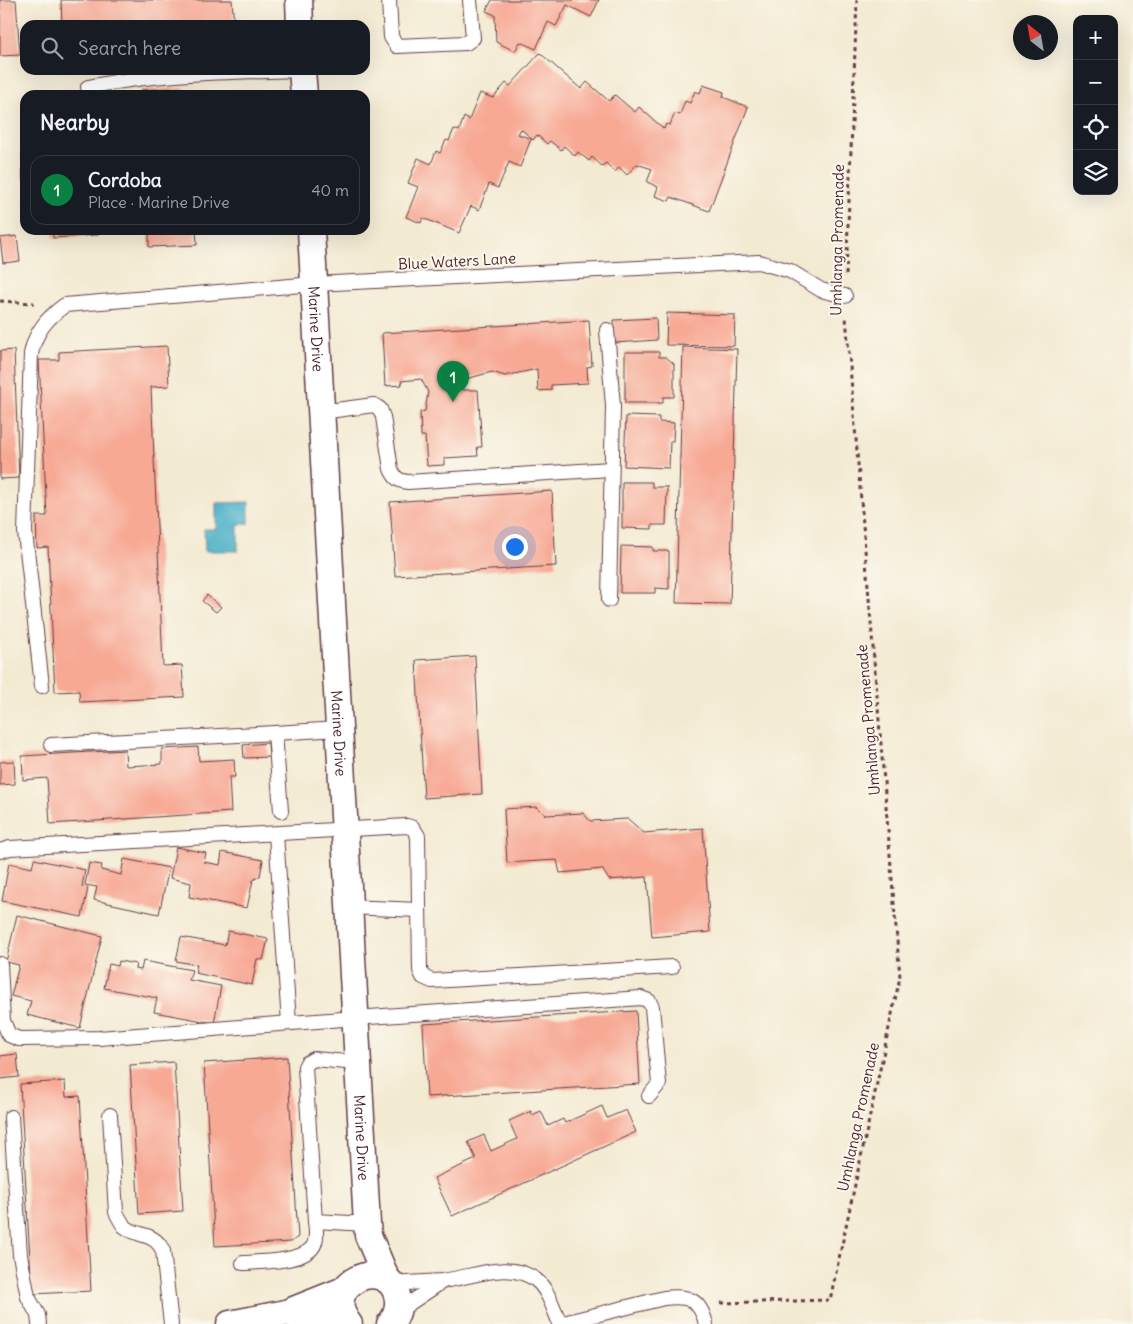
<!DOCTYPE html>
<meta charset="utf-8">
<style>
body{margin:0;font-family:Delius,sans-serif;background:#20242c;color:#f1f3f6}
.controls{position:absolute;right:15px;top:15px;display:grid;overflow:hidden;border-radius:10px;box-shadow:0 5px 20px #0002}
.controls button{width:45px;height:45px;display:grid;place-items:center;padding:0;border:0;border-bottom:1px solid #363941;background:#171b24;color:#f1f3f6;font:25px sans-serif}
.compass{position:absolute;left:1013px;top:15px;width:45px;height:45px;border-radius:50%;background:#171b24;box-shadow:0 5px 20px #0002;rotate:329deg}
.you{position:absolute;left:514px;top:546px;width:18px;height:18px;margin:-12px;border:4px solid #fff;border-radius:50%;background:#1a73e8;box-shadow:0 0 0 8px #1a73e833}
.badge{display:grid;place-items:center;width:32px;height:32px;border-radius:50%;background:#0b8043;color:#fff;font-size:16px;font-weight:700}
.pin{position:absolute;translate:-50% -41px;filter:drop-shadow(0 1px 2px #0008)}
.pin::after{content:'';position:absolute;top:26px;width:18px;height:15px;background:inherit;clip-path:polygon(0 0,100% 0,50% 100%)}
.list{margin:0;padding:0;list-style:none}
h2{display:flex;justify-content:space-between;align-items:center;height:65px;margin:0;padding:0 20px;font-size:21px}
h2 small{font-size:16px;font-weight:400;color:#9ea1a6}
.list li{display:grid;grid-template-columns:32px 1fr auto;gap:15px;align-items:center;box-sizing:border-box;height:70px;margin:0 10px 10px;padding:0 10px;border:1px solid #363941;border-radius:15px}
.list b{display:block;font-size:19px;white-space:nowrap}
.list p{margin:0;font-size:16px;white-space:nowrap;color:#9ea1a6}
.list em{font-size:16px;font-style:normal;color:#9ea1a6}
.icon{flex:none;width:28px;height:28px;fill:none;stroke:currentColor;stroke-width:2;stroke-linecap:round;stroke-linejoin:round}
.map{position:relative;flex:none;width:1133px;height:1324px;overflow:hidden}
.search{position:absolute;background:#171b24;box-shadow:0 5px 20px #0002;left:20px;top:20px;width:350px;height:55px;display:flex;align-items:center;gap:12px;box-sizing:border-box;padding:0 18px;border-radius:15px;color:#9ea1a6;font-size:19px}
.panel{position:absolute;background:#171b24;box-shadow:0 5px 20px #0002;left:20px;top:90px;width:350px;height:145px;border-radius:15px}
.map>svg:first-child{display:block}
.water{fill:#47afc6;stroke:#486778}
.building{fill:#f7a994}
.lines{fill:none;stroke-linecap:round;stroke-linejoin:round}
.service-casing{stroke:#633d44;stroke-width:16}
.minor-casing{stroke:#633d44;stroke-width:29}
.path{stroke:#633d44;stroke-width:3;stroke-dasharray:4 4;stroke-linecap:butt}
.service{stroke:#fff;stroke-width:14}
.minor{stroke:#fff;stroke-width:26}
.labels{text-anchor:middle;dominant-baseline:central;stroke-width:4;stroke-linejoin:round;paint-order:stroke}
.street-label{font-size:15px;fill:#4a1f2b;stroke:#fbf7ec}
</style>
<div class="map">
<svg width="1133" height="1324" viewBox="0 0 1133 1324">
<rect width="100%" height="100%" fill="#fbf7ec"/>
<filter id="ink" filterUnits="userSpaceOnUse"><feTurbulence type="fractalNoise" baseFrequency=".02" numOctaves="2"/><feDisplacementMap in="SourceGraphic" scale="10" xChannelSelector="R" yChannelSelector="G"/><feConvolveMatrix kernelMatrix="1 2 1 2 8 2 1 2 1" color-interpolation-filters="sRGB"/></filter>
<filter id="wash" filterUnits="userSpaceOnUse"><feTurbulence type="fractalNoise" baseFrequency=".0096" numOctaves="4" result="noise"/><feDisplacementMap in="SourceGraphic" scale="20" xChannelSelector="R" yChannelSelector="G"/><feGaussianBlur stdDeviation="1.12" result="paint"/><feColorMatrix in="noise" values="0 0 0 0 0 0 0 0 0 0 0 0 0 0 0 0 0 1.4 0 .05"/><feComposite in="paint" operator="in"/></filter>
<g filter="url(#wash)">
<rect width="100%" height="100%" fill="#f3ead2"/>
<path class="water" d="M249,502v22l-11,1v26h-33l-1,-22h12v-26z"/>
<g id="blocks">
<g class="building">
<path d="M0,0h16l4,55 -20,1z"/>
<path d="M61,0h171l2,25h-172z"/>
<path d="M492,0h107l-8,17 -24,-12 -11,21 -8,-4 -12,27 -16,-7 -5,9 -19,-9 -1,-27 -9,-4z"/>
<path d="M540,53l41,36 6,-7 22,19 6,-6 20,17 4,-5 25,22 2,-5 4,1 5,-12 5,2 5,-14 5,2 5,-12 5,2 3,-8 21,7 -1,5 25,10 -39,104 -38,-14 -2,4 -14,-5 3,-9 -11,-5 5,-13 -15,-5 -10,11 -8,-8 -4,5 -9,-9 -4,3 -10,-9 -3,4 -11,-9 -3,4 -11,-10 -3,4 -11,-9 -3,3 -10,-9 -4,5 -12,-11 -3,5 13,5 -11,28 -11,-5 -11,26 -9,-4 -10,26 -8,-4 -12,27 -36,-15 -2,5 -15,-6 12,-30 -10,-4 10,-25 13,6 5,-13 4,2 6,-13 3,1 5,-12 5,2 5,-14 5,3 11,-27 13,5 13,-15 4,3z"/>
<path d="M183,88l1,7h-43v-5z"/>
<path d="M22,153h3v28h-2z"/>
<path d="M53,230h45v5l-45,3z"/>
<path d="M149,230h47l1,15 -48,2z"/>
<path d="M17,236l3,25 -17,2 -3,-25z"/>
<path d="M667,313l68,2 -1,31 -68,-1z"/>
<path d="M656,318l1,22 -42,3 -1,-23z"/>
<path d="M589,320l3,46 -5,1 1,16 -37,2v5l-13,1 -1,-22 -32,7 -13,-4 -30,8 1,10h15l4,57h-5l1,9 -34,2v7l-17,1 -2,-30h-4l-1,-24 5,-1 3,-19 -7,-13 -20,2 1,4 -17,1 -3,-53z"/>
<path d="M167,346l2,40 -18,1 12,279 19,-1 2,32 -104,5 -1,-11 -24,1 -7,-145 -11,1 -1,-32h11l-8,-156h20v-8z"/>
<path d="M683,347l54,2 -7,255 -54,-1z"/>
<path d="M14,350l5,128 -19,1v-128z"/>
<path d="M625,352h34v5h7l8,7v33h-11v6h-38z"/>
<path d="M626,416l33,1v5l15,1 -1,18h-3l-1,27 -45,-2z"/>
<path d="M622,482h30v5h15l-1,38h-14v4l-30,-1z"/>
<path d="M552,491l4,75 -161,10 -5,-74z"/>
<path d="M621,546l32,1v4h16v38l-14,-1v5h-35z"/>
<path d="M207,595l14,12 -5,5 -14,-11z"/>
<path d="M475,656l7,138 -58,4 -8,-138z"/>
<path d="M268,743l1,14 -25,1 -1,-13z"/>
<path d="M198,747l1,14 35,-2 1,18h-6l2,35 -181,12 -3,-46 -24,2 -1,-24 103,-6 1,16 36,-2v-15z"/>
<path d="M14,761l1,23 -15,1v-23z"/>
<path d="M536,807l10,8 37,-2 7,8 38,-2 16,14 59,-5 7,104 -58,5 -5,-60 -38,3 -7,-11 -42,4 -3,-13 -50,3 -3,-54z"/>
<path d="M176,847l30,6 -2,9 16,3 2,-13 41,8 -3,16 -7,4 -6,28 -58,-11 2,-14 -21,-5z"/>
<path d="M34,859l51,11 -3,17 6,1 -6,29 -80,-16 7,-38 23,5z"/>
<path d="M124,859l45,9 -10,46 -65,-14 3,-13 -12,-2 4,-22 13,2 -1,5 20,5z"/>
<path d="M17,915l85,21 -22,92 -53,-13 4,-14 -20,-5 8,-31 -13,-3z"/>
<path d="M228,931l40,8 -5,21 -6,-1 -5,26 -57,-12 2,-8 -21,-4 5,-24 44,8z"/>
<path d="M119,961l17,3 -1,5 6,1 2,-9 49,9 -3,10 32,6 -7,37 -60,-11 3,-14 -53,-10 5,-24 9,2z"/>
<path d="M636,1011l4,73 -213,13 -4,-73z"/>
<path d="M17,1054l2,23 -19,2v-23z"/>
<path d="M287,1057l11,180 -7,5 -76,4 -11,-183z"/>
<path d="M174,1062l9,149 -44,3 -9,-149z"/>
<path d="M65,1081l1,16 14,-1 11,195 -59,3 -12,-210z"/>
<path d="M602,1106l5,12 19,-8 10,22 -184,84 -18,-38 42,-19 -8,-17 16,-7 7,16 26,-12 -8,-18 22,-10 1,4 9,-4 7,15 15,-7 2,4z"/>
</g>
</g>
</g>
<g filter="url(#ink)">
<use href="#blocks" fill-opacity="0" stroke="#633d44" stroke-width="1"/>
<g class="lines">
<defs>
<g id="service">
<path d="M389,0l2,37 6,9 69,-3 7,-5 -3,-38"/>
<path d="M88,87c71,-15 142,-15 214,-17"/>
<path d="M607,330l6,76 -4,194"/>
<path d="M321,412l53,-7 6,4 3,8 8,52c4,9 7,12 17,13l203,-13"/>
<path d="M42,686l-17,-154 6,-178c4,-22 16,-36 34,-49l249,-21 445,-22 31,9 31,19 24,6"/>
<path d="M275,733l63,-4"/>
<path d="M51,745l224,-12 6,78"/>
<path d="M276,834l13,189"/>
<path d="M0,851l10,-3 397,-22 6,2 5,8 2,134 3,7 9,4 240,-14"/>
<path d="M348,907l71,3"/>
<path d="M0,964l3,57 6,14 10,4 80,-1 256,-20 286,-20 8,3 3,6 7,77 -10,12"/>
<path d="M357,1063l-43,-4 -7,4 -2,4 10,154 52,3"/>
<path d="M110,1115l6,97c2,4 5,10 8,14 14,12 30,5 39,25l8,73"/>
<path d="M11,1117l9,138 8,42 10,18 1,9"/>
<path d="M243,1263c17,-1 57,-1 69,-15 6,-7 4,-19 3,-27"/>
<path d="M391,1284c17,-1 34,-2 50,-3 31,-3 67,-22 95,-1 12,9 18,30 24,44"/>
<path d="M398,1311l45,-30"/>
<path d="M559,1324l105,-26c24,-3 36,1 42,26"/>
</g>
<g id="minor">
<path d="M299,0l1,25"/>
<path d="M302,70l2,25"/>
<path id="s1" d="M311,230l56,994 1,11 19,45"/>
<path d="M286,1313l59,11"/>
<path d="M230,1324l56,-11 58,-23"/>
<path d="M349,1324c-32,-40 37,-70 48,-29 3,11 0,21 -7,29"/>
</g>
</defs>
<use href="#service" class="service-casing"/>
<use href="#minor" class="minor-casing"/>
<g class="path">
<path d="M846,275l11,-275"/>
<path d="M0,301l34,2"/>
<path d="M721,1303l109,-3 70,-323 -54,-660"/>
</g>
<use href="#service" class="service"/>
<use href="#minor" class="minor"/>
</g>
</g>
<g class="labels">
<g class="street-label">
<text transform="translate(837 240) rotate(-89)">Umhlanga Promenade</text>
<text transform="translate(457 261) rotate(-3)">Blue Waters Lane</text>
<text stroke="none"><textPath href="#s1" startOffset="99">Marine Drive</textPath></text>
<text transform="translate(868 720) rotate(-95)">Umhlanga Promenade</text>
<text stroke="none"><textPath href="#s1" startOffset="504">Marine Drive</textPath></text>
<text transform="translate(858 1117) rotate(-78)">Umhlanga Promenade</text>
<text stroke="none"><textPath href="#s1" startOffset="909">Marine Drive</textPath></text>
</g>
</g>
</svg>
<div class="controls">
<button>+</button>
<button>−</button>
<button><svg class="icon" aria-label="locate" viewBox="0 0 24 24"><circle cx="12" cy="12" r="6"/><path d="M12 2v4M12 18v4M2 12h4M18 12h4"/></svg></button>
<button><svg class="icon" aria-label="layers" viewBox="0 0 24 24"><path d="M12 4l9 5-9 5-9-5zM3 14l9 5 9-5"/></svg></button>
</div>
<svg class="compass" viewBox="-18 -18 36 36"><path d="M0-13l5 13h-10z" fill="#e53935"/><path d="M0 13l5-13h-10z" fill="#9ea1a6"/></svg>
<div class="you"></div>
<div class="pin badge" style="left:453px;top:402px">1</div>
<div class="search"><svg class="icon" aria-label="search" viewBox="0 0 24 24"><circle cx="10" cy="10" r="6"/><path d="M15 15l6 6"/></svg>Search here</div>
<section class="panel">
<h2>Nearby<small></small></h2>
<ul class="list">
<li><span class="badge">1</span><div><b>Cordoba</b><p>Place · Marine Drive</p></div><em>40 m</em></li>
</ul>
</section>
</div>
